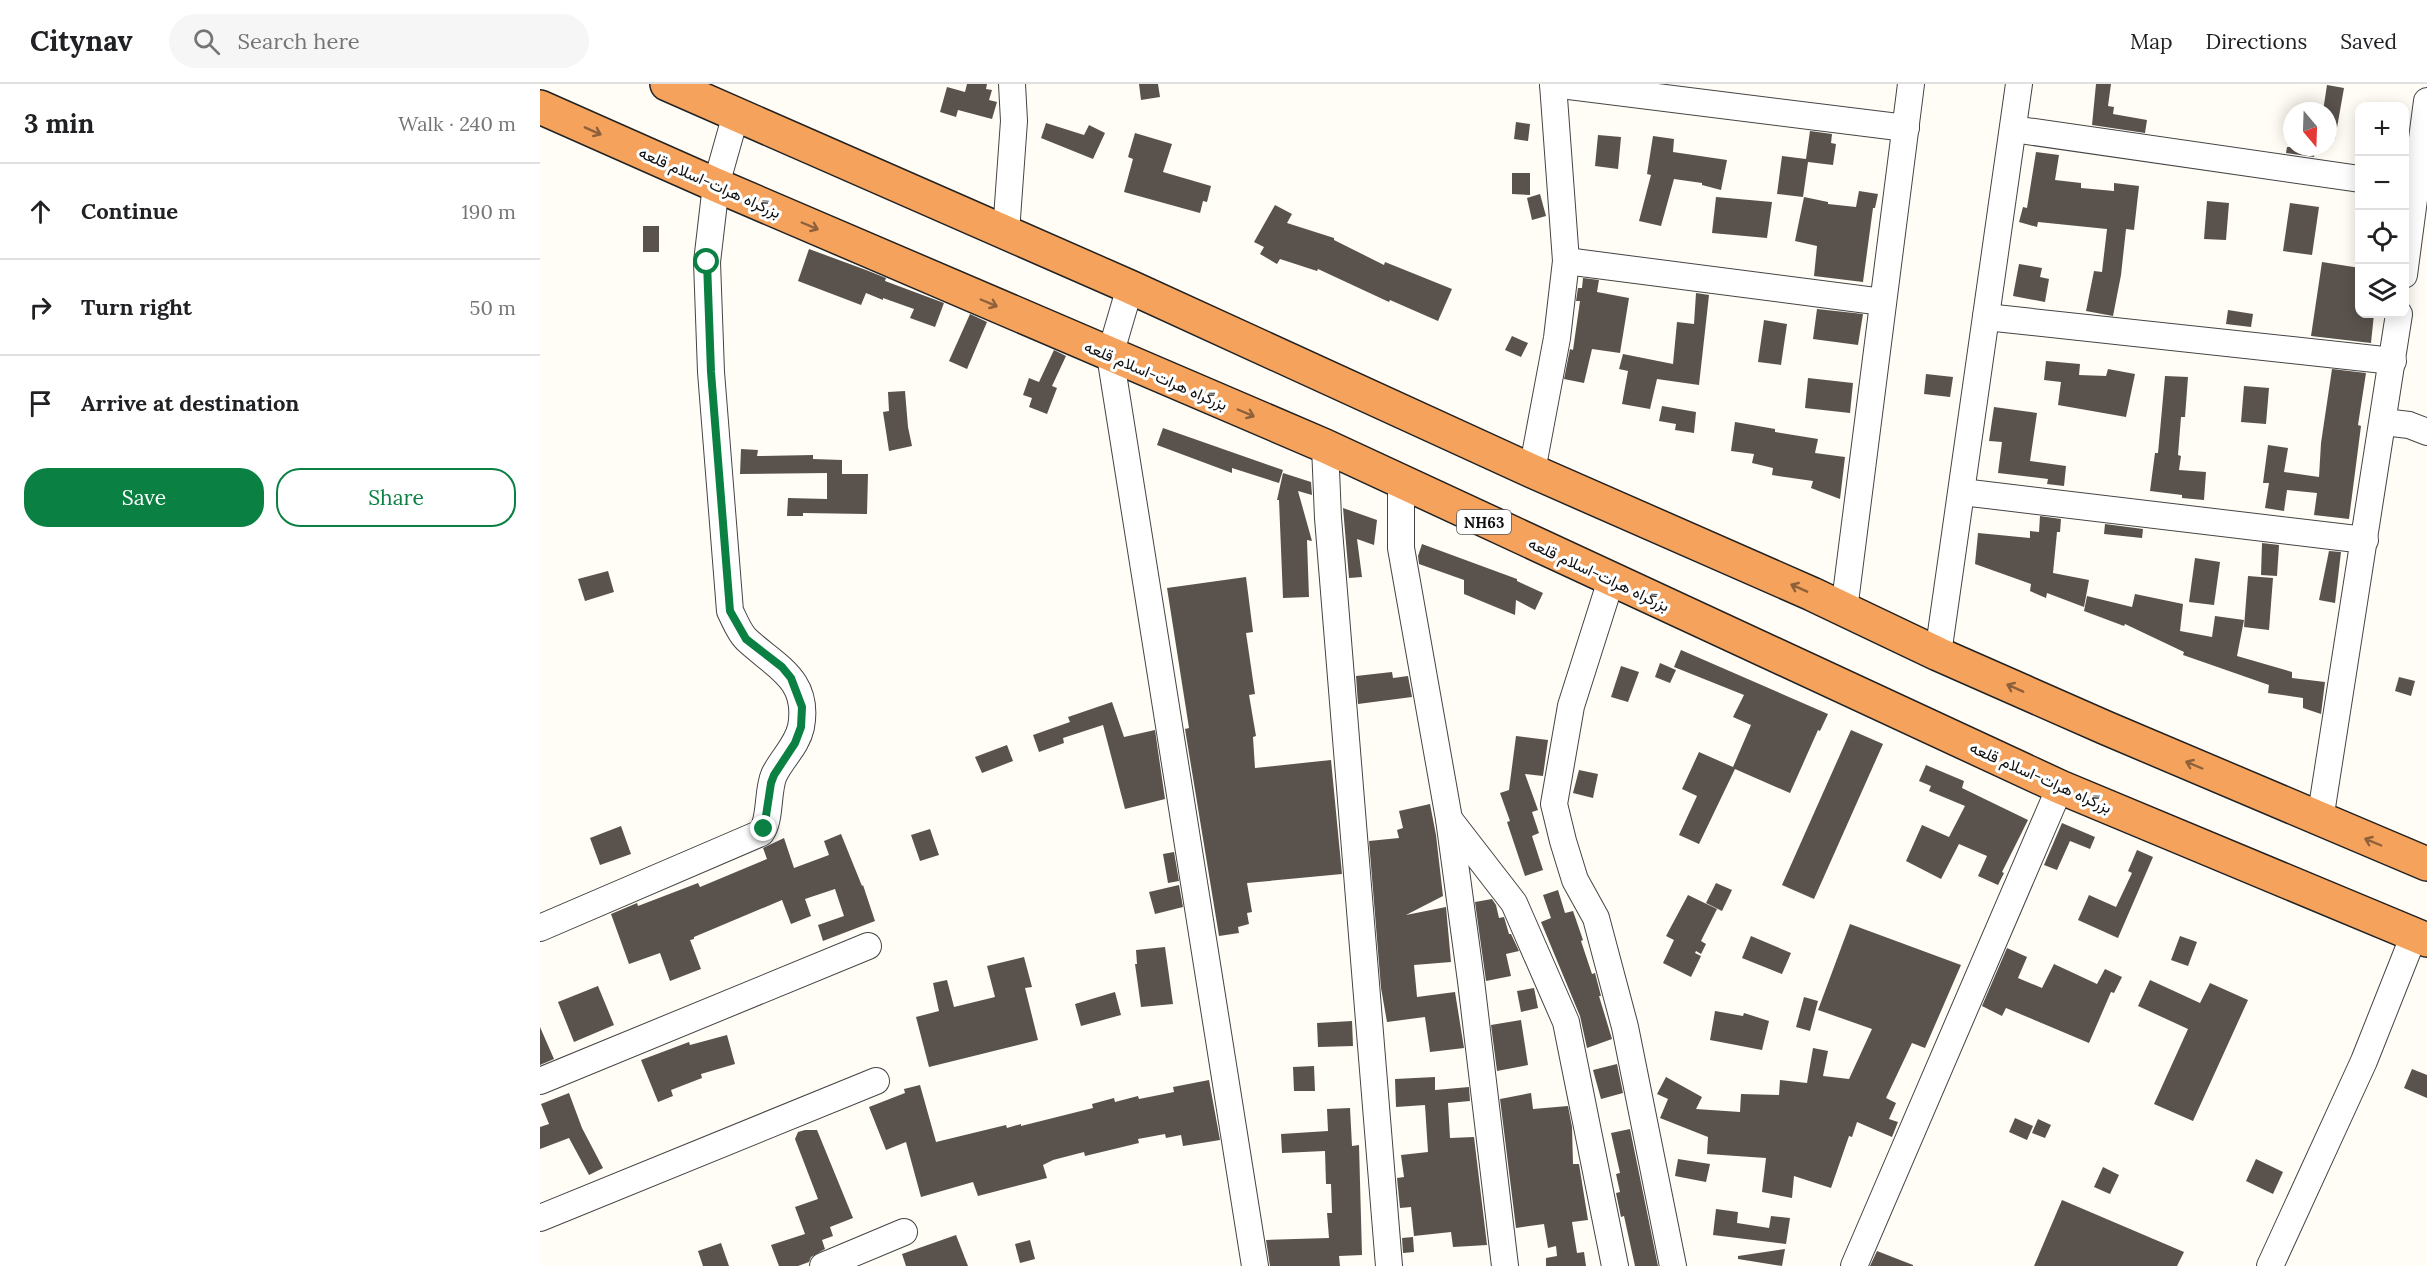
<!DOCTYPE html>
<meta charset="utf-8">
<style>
body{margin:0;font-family:Lora,Vazirmatn,serif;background:#f6f6f6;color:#202124}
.controls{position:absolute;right:18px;top:18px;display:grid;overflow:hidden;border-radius:12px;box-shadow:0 3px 15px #0003}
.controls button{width:54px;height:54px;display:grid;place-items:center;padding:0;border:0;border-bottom:2px solid #e0e0e0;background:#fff;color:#202124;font:30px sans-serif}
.compass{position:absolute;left:1743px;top:18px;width:54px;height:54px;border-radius:50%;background:#fff;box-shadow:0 3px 15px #0003;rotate:161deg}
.stop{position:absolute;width:18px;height:18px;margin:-14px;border:4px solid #0b8043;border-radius:50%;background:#fff}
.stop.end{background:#0b8043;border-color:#fff;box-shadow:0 2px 6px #0008}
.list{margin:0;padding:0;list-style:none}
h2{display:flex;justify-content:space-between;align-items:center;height:78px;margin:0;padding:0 24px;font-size:26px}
h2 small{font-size:20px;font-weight:400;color:#757577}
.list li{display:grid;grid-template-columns:39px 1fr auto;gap:18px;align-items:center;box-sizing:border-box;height:96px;padding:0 24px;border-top:2px solid #e0e0e0}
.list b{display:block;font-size:22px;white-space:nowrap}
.list em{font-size:20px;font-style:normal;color:#757577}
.actions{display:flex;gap:12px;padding:18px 24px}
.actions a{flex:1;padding:14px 0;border:2px solid #0b8043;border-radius:24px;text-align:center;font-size:21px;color:#0b8043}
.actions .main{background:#0b8043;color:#fff}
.icon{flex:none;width:33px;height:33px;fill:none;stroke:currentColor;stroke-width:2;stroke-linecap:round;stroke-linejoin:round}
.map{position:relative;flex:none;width:1887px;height:1182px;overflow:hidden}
header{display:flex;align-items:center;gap:36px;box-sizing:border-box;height:84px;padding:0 30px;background:#fff;border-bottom:2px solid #e0e0e0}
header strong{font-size:28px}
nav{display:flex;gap:33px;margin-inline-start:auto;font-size:21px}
.search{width:420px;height:54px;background:#f6f6f6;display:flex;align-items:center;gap:15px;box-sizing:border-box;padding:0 21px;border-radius:33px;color:#757577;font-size:22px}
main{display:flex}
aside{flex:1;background:#fff}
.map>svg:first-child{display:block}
.building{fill:#5a524d}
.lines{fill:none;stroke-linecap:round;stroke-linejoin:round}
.minor-casing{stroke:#444;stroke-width:28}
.highway-casing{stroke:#222;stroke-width:36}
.minor{stroke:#fff;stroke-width:26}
.highway{stroke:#f5a25d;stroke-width:33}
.oneway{stroke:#8e613b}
.route{stroke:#0b8043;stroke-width:8}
.labels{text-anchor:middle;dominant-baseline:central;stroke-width:6;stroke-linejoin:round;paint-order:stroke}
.shield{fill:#fff;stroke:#585858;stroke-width:1.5}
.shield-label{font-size:15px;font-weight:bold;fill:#111}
.street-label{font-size:16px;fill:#111;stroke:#fff}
</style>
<header>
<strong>Citynav</strong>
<div class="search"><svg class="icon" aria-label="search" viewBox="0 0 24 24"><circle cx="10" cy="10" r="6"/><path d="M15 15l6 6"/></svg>Search here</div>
<nav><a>Map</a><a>Directions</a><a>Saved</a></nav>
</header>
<main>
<aside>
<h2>3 min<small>Walk · 240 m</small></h2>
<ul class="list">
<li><svg class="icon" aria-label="ahead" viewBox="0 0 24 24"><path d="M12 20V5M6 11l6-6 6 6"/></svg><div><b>Continue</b></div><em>190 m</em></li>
<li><svg class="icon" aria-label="right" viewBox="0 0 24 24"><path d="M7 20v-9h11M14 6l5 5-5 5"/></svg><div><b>Turn right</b></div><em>50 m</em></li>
<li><svg class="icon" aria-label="arrive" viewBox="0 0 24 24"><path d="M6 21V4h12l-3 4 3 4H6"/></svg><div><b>Arrive at destination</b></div></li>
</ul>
<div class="actions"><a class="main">Save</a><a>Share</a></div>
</aside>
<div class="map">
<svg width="1887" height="1182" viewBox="0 0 1887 1182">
<rect width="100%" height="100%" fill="#fffdf5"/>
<g class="building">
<path d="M427,0h20l-1,5 6,1 -3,10 8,2 -5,17 -34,-9 -2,7 -16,-5 7,-25 18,5z"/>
<path d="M599,0h19l2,13 -19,3z"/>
<path d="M1556,0h15l-3,22 6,1 -1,7 34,6 -2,13 -53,-8z"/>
<path d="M1787,1l17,3 -9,51 -7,-1v-27h-5z"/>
<path d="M976,38l14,2 -2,17 -14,-2z"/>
<path d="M506,39l38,12 5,-10 16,8 -12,26 -52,-21z"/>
<path d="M1270,47l22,3 -1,9 5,1 -3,21 -25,-3 -5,35 -26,-3 5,-38 24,3z"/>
<path d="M595,49l37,11 -9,28 48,14 -4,16 -4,-1 -3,12 -76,-21 9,-33 -5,-2z"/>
<path d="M1058,51l23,2 -3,32 -23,-3z"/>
<path d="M1113,52l21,3 -1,13 54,8 -6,30 -19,-5v-2l-28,-4 -13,47 -22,-5 12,-46 -4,-1z"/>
<path d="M1747,63h29l-2,10 -28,-4z"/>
<path d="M1496,68l23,3 -4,25 26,3v5l33,3v-8l25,3 -5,44 -8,-1 -5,46 -8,41 -27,-5 8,-40 8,1 5,-43 -69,-7 -1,5 -18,-5 4,-15 4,1z"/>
<path d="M972,89h18v22l-18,-1z"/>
<path d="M1319,107l19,3 -3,14h-2l-10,74 -49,-6 3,-30 -22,-5 9,-44 24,5v2l28,3z"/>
<path d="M1000,110l6,22 -14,4 -5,-22z"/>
<path d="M1176,113l56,5 -5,36 -55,-5z"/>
<path d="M1667,117l22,2 -3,37 -22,-1z"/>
<path d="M1750,119l29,4 -7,48 -29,-4z"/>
<path d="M735,121l17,9 -5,9 47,15v2l50,25 1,-3 67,27 -14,32 -48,-21 -1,2 -71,-33 -1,2 -37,-12 -3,5 -17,-10 4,-7 -10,-5z"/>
<rect x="103" y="142" width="16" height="26"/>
<path d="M269,165l57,21 20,8 -1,3 59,22 -9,24 -25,-9 4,-9 -31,-11v2l-17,-7 -5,12 -63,-24z"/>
<path d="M1782,178l38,6v46h14l-3,29 -60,-7z"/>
<path d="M1479,180l23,4 -2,9 9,2 -4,23 -32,-6z"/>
<path d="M1043,194l16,2 -2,12 32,6 -9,55 -28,-4 -8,34 -20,-4 6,-30 3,1 7,-49h-4l2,-13h4z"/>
<path d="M1156,209l13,2 -10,90 -42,-6 -7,30 -28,-5 6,-33 -9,-2 4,-15 50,10 4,-42 17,2z"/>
<path d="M1277,225l46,5 -5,31 -45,-6z"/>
<path d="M1688,226l25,4 -2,13 -25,-3z"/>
<path d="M430,230l17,8 -20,47 -18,-8z"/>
<path d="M1224,236l23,4 -6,41 -23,-3z"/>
<path d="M972,252l16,7 -7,14 -16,-7z"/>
<path d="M514,266l12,6 -14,30 5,2 -10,26 -18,-7 3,-9 -9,-3 6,-17 10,4z"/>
<path d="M1506,277l34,3 -1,11 27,1 2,-7 27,5 -9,43 -68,-12 3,-23 -17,-2z"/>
<path d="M1792,285l34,4 -8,52 3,1 -12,93 -35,-4 3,-22 -30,-3 -3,21 -19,-3 4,-25h-6l5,-38 20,3 -4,24 35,5 2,-34z"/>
<path d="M1386,290l27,3 -3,20 -26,-3z"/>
<path d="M1625,292l23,1 -3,40h-4l-3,38 3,1 -2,14 27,2 -2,28 -22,-2v-3l-32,-4 5,-38h3z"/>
<path d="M1268,294l45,5 -3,30 -45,-5z"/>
<path d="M1704,302l25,2 -3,36 -25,-2z"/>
<path d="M365,307l3,36 4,19 -23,5 -6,-39 6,-1 -1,-19z"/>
<path d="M1122,322l34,6 -2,21 -19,-3 1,-6 -17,-3z"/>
<path d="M1454,323l43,6 -7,48 36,5 -2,20 -17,-2 1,-5 -50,-6 4,-31 -13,-1z"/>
<path d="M1195,338l40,7v3l43,7 -3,14 30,4 -5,42 -29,-11 2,-7 -41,-6 1,-7 -21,-5 2,-9 -23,-3z"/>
<path d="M623,344l120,42 -4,13 -47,-15v5l-75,-28z"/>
<path d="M201,365l17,1 -1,6 56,-1v4l29,1v14h26l-1,40 -64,-1v3h-16l1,-18 39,1v-26l-87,1z"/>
<path d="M743,389l28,9 1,13 -14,-4 14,50 -5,-1 2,57 -26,1 -4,-98h-2z"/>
<path d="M803,424l34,12 -3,25 -17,-6 5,38 -13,1z"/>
<path d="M1500,432l21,3 -1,13h-3l-4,41 36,7 -5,27 -37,-14 -1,5 -16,-7 1,-7 -56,-20 3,-31 52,5v-7l9,1z"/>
<path d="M1565,440l38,5 -1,9 -38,-4z"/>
<path d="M1722,459l17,2 -2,31 -16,-1z"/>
<path d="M882,460l95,35v2l26,12 -8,17 -19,-10 -1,15 -51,-21v-14l-45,-16 -1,-8z"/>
<path d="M1789,467l12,1 -6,51 -16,-3z"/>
<path d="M1655,474l25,4 -6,43 -25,-3z"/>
<path d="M68,487l6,21 -29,9 -7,-22z"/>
<path d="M1708,492l25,2 -4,52 -25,-3z"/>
<path d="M706,493l7,55 -7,1 9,61 -6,1 7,41 -3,1 2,31 76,-8 11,114 -95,9 5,29 -5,1 2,11 -11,3 1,6 -20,3 -34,-207 4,-1 -22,-140z"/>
<path d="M1595,510l48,10 -3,27 32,6 3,-21 29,4 -7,36 55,16v6l33,4 -4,32 -18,-6v-10l-35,-5 1,-8 -86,-30 1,-3 -59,-28 -1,2 -40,-15 3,-15 45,11z"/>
<path d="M1141,566l147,64 -8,17 -2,-1 -28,63 -55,-24 -36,75 -20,-9 18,-39 -15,-7 17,-37 34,15 18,-42 -18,-8 11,-22 -70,-28z"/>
<path d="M1120,579l16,7 -6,13 -15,-6z"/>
<path d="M1081,582l18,6 -11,30 -17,-5z"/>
<path d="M852,588l1,6 15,-2 4,21 -54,7 -2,-28z"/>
<path d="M1859,593l16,4 -4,15 -16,-5z"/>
<path d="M572,618l12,35 31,-7 10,69 -40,10 -22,-84 -40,13 1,5 -25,9 -6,-17 37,-13 -2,-5z"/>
<path d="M1311,646l32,14 -69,155 -32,-14z"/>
<path d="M976,652l32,4 -5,36 -18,-2 13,36 -6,2 7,21 -7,3 11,34 -18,6 -18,-54 3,-1 -10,-28 9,-3z"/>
<path d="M467,661l6,16 -31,12 -7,-16z"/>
<path d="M1386,681l38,16 -2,7 66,32 -26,52 2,1 -6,12 -20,-9 9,-20 -28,-12 -18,35 -35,-18 16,-36 27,12 16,-31 -36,-15 2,-5 -12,-5z"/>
<path d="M1039,686l19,4 -5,24 -20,-5z"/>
<path d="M890,720l6,31 7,61 -37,19 40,-8 5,55 -37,3 3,32 38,-5 9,56 -34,4 -5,-35 -38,5 -6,-34 -12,-147 30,-3 -2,-8 6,-2 -4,-17z"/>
<path d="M1522,739l33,14 -5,12 -20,-8 -13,29 -13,-5z"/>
<path d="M81,742l10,28 -31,11 -10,-27z"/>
<path d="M390,745l9,26 -19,6 -9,-26z"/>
<path d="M301,750l21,52 1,-1 12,36 -52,20 -5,-16 26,-9 -9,-27 -30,10 6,17 -20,8 -9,-24 -88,37v2l-4,1 11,29 -31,12 -10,-28 -31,11 -18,-50 26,-11 1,3 60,-23 2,4 67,-28 -4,-11 21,-10 10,30 35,-13 -5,-14z"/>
<path d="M1597,766l16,7 -35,81 -40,-18 11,-25 27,12 16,-34 -4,-2z"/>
<path d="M634,768l5,29 -11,2 -5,-29z"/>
<path d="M1176,799l16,7 -10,21 -16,-8z"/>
<path d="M639,801l4,22 -28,7 -6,-22z"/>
<path d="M1018,806l7,23 8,-2 10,29 -2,1 11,33 3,-1 6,23h-2l13,43 -25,9 -7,-32 -39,-94 10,-4 -8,-23z"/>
<path d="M1148,811l29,14 -16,32 5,3 -5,10 -5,-3 -1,2 6,3 -10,21 -28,-14 11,-23 -8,-4z"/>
<path d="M952,815l4,6 3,13 5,-1 5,17h2l8,17 -13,3 5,22 -25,5 -11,-79z"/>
<path d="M1310,840l111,41 -36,83 -13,-5 -26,55 10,5 -7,16 9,3 -6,15 -35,-15 -5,15 -3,-1 -18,52 -37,-12 -2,22 -30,-6 4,-34 -59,-4 1,-17 -48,-19 8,-19 -11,-5 9,-17 36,20 -6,12 44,3 1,-18 38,1 1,-15 27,3 6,-35 15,3 -5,25 26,3 23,-50 -54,-19z"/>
<path d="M1211,852l40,17 -9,21 -40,-16z"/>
<path d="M1640,852l17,6 -9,24 -17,-6z"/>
<path d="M625,863l8,57 -32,3 -6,-43h2l-1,-14z"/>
<path d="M1467,864l20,9 -9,21 24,10 12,-24 43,20 8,-15 17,8 -8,16 -3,-1 -22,51 -83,-35 -4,8 -20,-10z"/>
<path d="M484,873l8,30 -7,1 13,52 -109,27 -13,-50 23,-6 -6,-28 14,-3 7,27 41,-10 -8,-31z"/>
<path d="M1610,896l50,23 10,-20 38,17 -55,121 -39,-17 34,-75 -50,-23z"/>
<path d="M58,902l16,39 -40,17 -16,-40z"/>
<path d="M994,904l4,20 -17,4 -4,-21z"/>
<path d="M575,908l6,23 -40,11 -6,-22z"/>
<path d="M1264,913l14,4 -8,30 -14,-4z"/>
<path d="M1175,927l28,5 1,-3 25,8 -7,29 -52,-10z"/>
<path d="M981,936l7,45 -31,6 -6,-46z"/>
<path d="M812,937l1,25 -35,1 -1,-24z"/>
<path d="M0,943l14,32 -14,6z"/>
<path d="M187,951l8,29 -34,10 1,4 -31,12 2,6 -15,6 -17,-42 48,-18 1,3z"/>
<path d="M1077,980l6,29 -22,6 -8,-29z"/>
<path d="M774,982l1,25h-21l-1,-24z"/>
<path d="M1872,985l15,6v23l-23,-10z"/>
<path d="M895,993v13l34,-3 1,14 -22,2 2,35 24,-1 13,108 -34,2 -2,-15 -37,4 -3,-29 -11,1 -3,-30 7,-1 -3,-22 27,-3 -3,-47 -29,2 -1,-28z"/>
<path d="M669,996l11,60 -37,6 -2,-11 -15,3 -1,-4 -27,5 1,4 -54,13 -1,-4 -31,8 -10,5 4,13 -69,18 -5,-14 -52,15 -15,-55 -20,8 -17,-43 36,-14 -1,-4 16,-4 16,57 70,-17 1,3 14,-4v2l72,-18 -1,-4 22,-6 1,4 23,-6 1,3 35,-7 -1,-5z"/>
<path d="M29,1009l13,35 21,40 -14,7 -20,-37 -29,11v-22l9,-3 -8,-20z"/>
<path d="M991,1009l2,16 35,-3 4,21 1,37h6l9,56 -16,2 5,31 7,-1 2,14h-40v-8l11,-2 -1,-10 -8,2 -4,-24 -28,4 -16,-129z"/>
<path d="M810,1024l2,38 7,-1 3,110 -23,1 1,10h-70l-4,-26 63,-2 -2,-25h5l-1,-29h-5l-1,-33 -43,2 -1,-19 47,-3 -1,-22z"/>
<path d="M1475,1034l18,8 -6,14 -18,-8z"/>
<path d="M1498,1035l13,6 -6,13 -13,-5z"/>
<path d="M1090,1045l28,137h-23l-11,-50 -3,1 -5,-24 4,-1 -4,-18 4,-1 -9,-40z"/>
<path d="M265,1046h12l36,88 -23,9 3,9 -11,4 3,9 -14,8 -2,5 -11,4h-19l-8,-21 34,-11 -10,-27 23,-8 -23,-60 3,-7z"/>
<path d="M1138,1075l32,5 -4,18 -31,-6z"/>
<path d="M1716,1075l27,13 -10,22 -27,-13z"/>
<path d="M1563,1083l16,8 -9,19 -16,-7z"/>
<path d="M1522,1116l122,52 -7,14h-143z"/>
<path d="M1176,1125l22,3 -1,11 32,5 2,-12 19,2 -4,26 -73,-9z"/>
<path d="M416,1151l12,31h-62l-4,-12z"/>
<path d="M873,1153l1,15 -11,1 -1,-15z"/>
<path d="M490,1156l5,19 -15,4 -5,-19z"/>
<path d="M181,1159l8,23h-26l-5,-15z"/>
<path d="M1245,1165l-3,17 -44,-7v-3z"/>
<path d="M1337,1167l36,14v1h-43z"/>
</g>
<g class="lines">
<defs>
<g id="minor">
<path d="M1013,0l353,44"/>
<path d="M1473,45l347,50"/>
<path d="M466,148l8,-111 -2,-37"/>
<path d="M1026,177l317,41"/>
<path d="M1864,191l23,-174"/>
<path d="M590,203l-20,68 145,911"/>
<path d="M1446,233l407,44"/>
<path d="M1844,338l25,3 18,7"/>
<path d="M785,362l3,72 61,748"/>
<path d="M992,387l25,-133 9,-77 -13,-177"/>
<path d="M861,399v65l48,271 22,162 34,285"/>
<path d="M1422,408l403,48"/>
<path d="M1071,496l-40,126 -17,98 9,37 12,39 21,38 29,109 48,239"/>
<path d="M1304,526l67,-526"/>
<path d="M1398,570l81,-570"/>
<path d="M909,735l65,84 52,119 49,244"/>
<path d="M1780,736l79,-506"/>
<path d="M0,844l221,-95c10,-13 6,-42 13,-58 8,-17 23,-29 27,-48 9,-49 -27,-61 -55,-88 -7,-7 -11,-18 -16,-28l-19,-239 -4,-110 9,-77 20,-71"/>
<path d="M0,997l328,-135"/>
<path d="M0,1134l336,-137"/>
<path d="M283,1182l81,-34"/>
<path d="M1314,1182l206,-479"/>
<path d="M1730,1182l94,-205 50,-126"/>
</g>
<g id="highway">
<path d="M127,0l463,203 402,184 280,123 126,60 168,74 321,136"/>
<path d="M0,23l176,78 609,261 735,341 367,153"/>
</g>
</defs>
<use href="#minor" class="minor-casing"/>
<use href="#highway" class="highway-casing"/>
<use href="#minor" class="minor"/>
<use href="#highway" class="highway"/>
</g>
<defs><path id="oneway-shaft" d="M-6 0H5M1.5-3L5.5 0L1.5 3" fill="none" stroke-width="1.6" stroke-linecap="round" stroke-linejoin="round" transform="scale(1.5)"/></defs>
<g class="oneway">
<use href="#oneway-shaft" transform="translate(53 47) rotate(24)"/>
<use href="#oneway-shaft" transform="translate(270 142) rotate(23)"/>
<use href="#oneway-shaft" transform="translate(449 219) rotate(23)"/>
<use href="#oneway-shaft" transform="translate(706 329) rotate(23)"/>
<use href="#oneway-shaft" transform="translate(1259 504) rotate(-156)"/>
<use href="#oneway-shaft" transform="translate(1475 604) rotate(-156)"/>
<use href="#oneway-shaft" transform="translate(1654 681) rotate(-157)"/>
<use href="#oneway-shaft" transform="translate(1833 758) rotate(-157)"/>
</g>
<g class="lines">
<path class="route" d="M167,178l4,110 19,239 16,28 36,28 9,11 11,29 -1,20 -6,16 -21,32 -3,8 -7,46"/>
</g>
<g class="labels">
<rect class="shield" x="917" y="426" width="54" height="24" rx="4.5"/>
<g class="shield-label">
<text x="944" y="438">NH63</text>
</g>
<g class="street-label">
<text transform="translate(170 98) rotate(24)">بزرگراه هرات-اسلام قلعه</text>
<text transform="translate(616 291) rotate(23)">بزرگراه هرات-اسلام قلعه</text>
<text transform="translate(1059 490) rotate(25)">بزرگراه هرات-اسلام قلعه</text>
<text transform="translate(1501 693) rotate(24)">بزرگراه هرات-اسلام قلعه</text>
</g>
</g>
</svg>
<div class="controls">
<button>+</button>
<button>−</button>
<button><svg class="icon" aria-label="locate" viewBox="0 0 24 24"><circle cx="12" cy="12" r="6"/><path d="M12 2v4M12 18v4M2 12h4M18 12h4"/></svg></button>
<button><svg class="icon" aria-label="layers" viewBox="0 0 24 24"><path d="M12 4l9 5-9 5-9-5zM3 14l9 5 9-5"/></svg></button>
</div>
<svg class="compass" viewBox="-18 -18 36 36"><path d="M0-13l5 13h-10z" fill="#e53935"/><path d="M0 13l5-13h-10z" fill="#757577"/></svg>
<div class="stop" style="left:167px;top:178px"></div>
<div class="stop end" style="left:224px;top:745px"></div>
</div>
</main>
